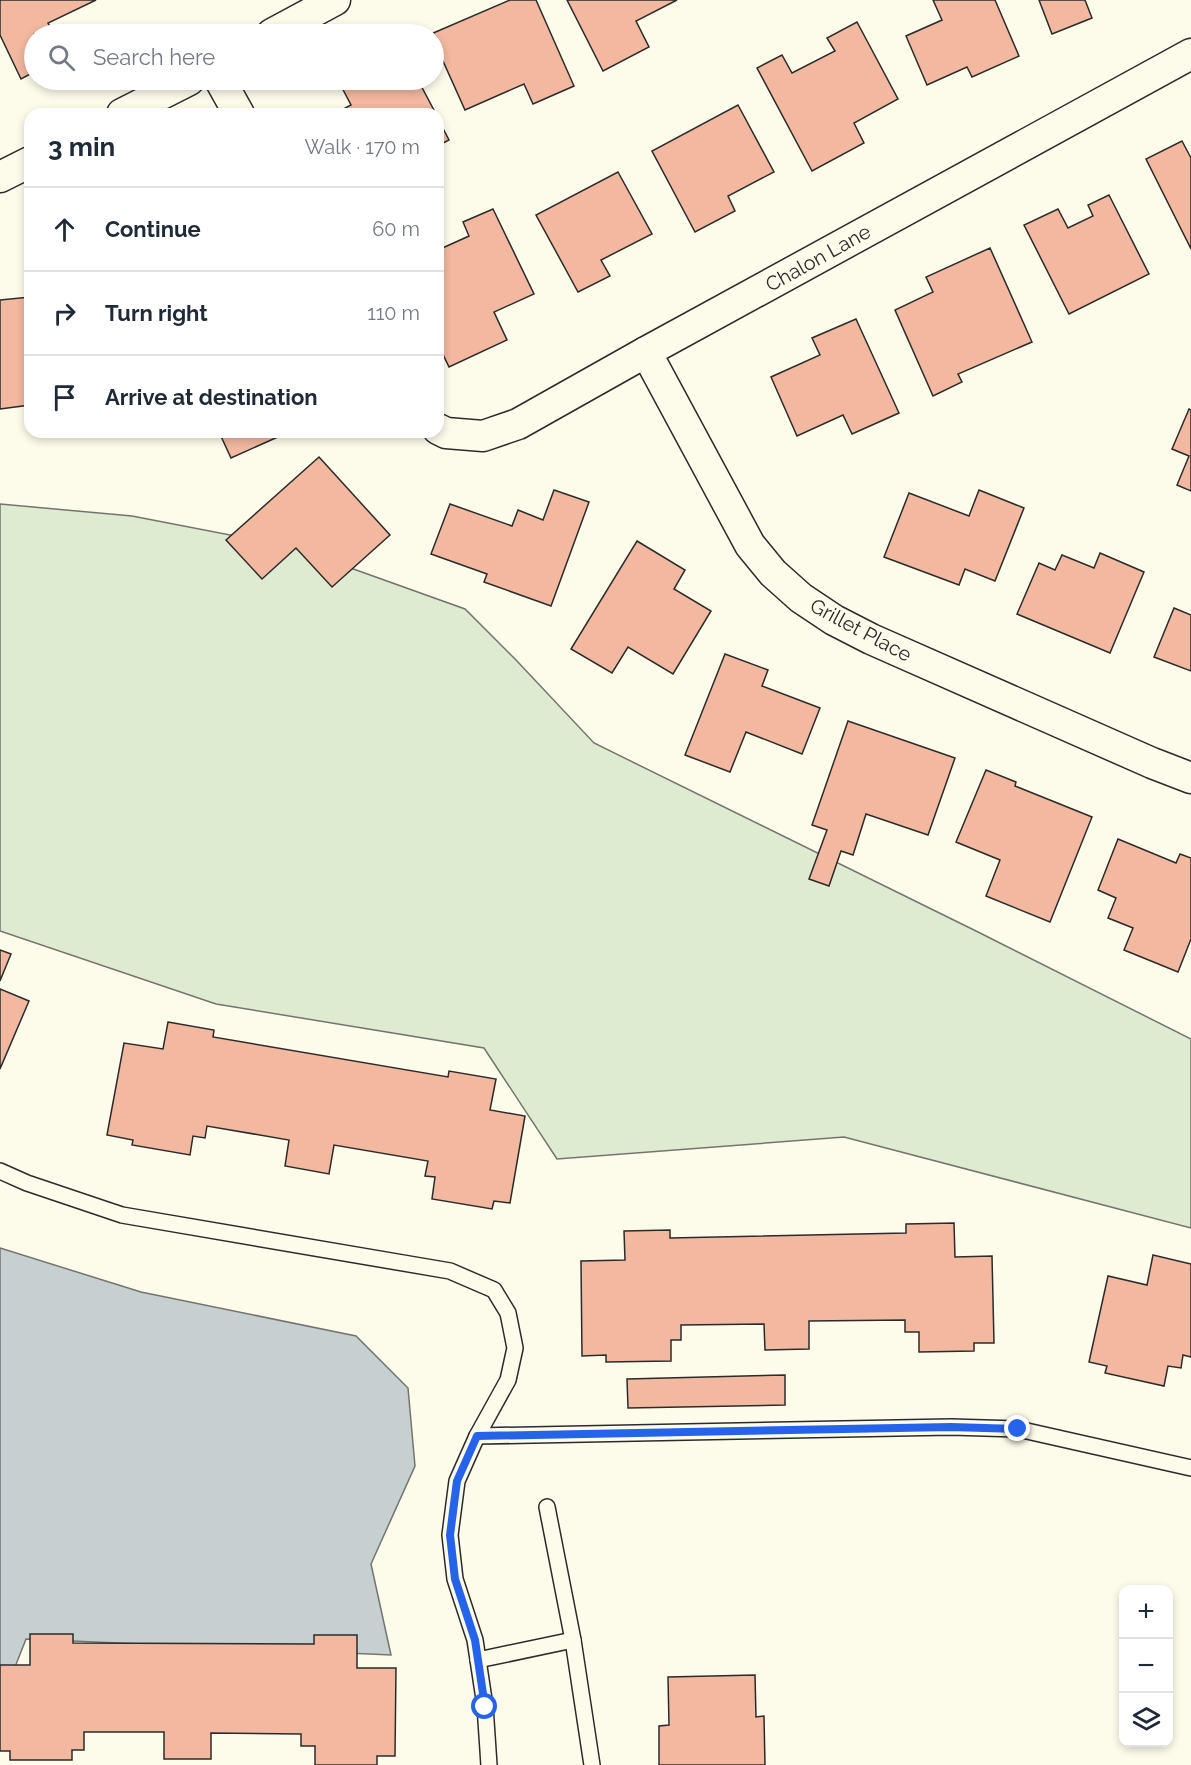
<!DOCTYPE html>
<meta charset="utf-8">
<style>
body{margin:0;font-family:Raleway,sans-serif;background:#f6f6f7;color:#1f2937}
.controls{position:absolute;right:18px;bottom:18px;display:grid;overflow:hidden;border-radius:12px;box-shadow:0 3px 9px #0003}
.controls button{width:54px;height:54px;display:grid;place-items:center;padding:0;border:0;border-bottom:2px solid #e0e1e3;background:#fff;color:#1f2937;font:30px sans-serif}
.stop{position:absolute;width:18px;height:18px;margin:-14px;border:4px solid #2563eb;border-radius:50%;background:#fff}
.stop.end{background:#2563eb;border-color:#fff;box-shadow:0 2px 6px #0008}
.list{margin:0;padding:0;list-style:none}
h2{display:flex;justify-content:space-between;align-items:center;height:78px;margin:0;padding:0 24px;font-size:26px}
h2 small{font-size:20px;font-weight:400;color:#747a83}
.list li{display:grid;grid-template-columns:39px 1fr auto;gap:18px;align-items:center;box-sizing:border-box;height:84px;padding:0 24px;border-top:2px solid #e0e1e3}
.list b{display:block;font-size:22px;white-space:nowrap}
.list em{font-size:20px;font-style:normal;color:#747a83}
.icon{flex:none;width:33px;height:33px;fill:none;stroke:currentColor;stroke-width:2;stroke-linecap:round;stroke-linejoin:round}
.map{position:relative;flex:none;width:1191px;height:1765px;overflow:hidden}
.search{position:absolute;background:#fff;box-shadow:0 3px 9px #0003;left:24px;top:24px;width:420px;height:66px;display:flex;align-items:center;gap:15px;box-sizing:border-box;padding:0 21px;border-radius:33px;color:#747a83;font-size:22px}
.panel{position:absolute;background:#fff;box-shadow:0 3px 9px #0003;left:24px;top:108px;width:420px;height:330px;border-radius:18px}
.map>svg:first-child{display:block}
.green{fill:#deebd1;stroke:#74746e;stroke-width:1.5}
.water{fill:#c7d0d0;stroke:#74746e;stroke-width:1.5}
.building{fill:#f2b8a0;stroke:#2b2b2b;stroke-width:1.5}
.lines{fill:none;stroke-linecap:round;stroke-linejoin:round}
.service-casing{stroke:#2b2b2b;stroke-width:18}
.minor-casing{stroke:#2b2b2b;stroke-width:33}
.service{stroke:#fdfbea;stroke-width:15}
.minor{stroke:#fdfbea;stroke-width:30}
.route{stroke:#2563eb;stroke-width:8}
.labels{text-anchor:middle;dominant-baseline:central;stroke-width:4.5;stroke-linejoin:round;paint-order:stroke}
.street-label{font-size:20px;fill:#2b2b2b;stroke:#fdfbea}
</style>
<div class="map">
<svg width="1191" height="1765" viewBox="0 0 1191 1765">
<rect width="100%" height="100%" fill="#fdfbea"/>
<path class="green" d="M0,504l132,12 160,31 173,62 51,51 78,83 384,189 213,107v189l-347,-91 -287,22 -73,-111 -268,-44 -216,-73z"/>
<path class="water" d="M0,1248l141,44 215,44 52,52 7,78 -44,98 20,91 -365,-16 -20,51 -6,2z"/>
<g class="building">
<path d="M0,0h96l-48,23 6,11h-20v38l-13,7 -21,-44z"/>
<path d="M510,0h26l38,86 -41,18 -9,-20 -59,26 -31,-69v-7h-3z"/>
<path d="M567,0h110l-41,21 13,26 -46,24z"/>
<path d="M933,0h62l24,56 -47,21 -5,-10 -40,18 -21,-49 36,-16z"/>
<path d="M1039,0h46l7,18 -40,16z"/>
<path d="M857,22l41,77 -44,24 10,20 -52,28 -55,-103 25,-13 10,18 43,-22 -8,-13z"/>
<path d="M344,80h74l18,34h-102l17,-9 -12,-23z"/>
<path d="M738,105l36,67 -46,24 7,15 -40,21 -43,-81z"/>
<path d="M438,119l11,21 -11,6z"/>
<path d="M1182,141l9,17v91l-45,-90z"/>
<path d="M618,172l34,62 -51,26 9,16 -32,16 -42,-77z"/>
<path d="M1109,195l40,79 -80,40 -45,-89 34,-16 10,19 25,-12 -5,-11z"/>
<path d="M493,209l41,85 -40,18 13,28 -58,27 -11,-23v-94l31,-14 -6,-14z"/>
<path d="M990,248l42,94 -74,32 4,8 -29,14 -38,-86 38,-18 -7,-15z"/>
<path d="M30,297v108l-30,4v-109z"/>
<path d="M856,319l43,94 -47,21 -9,-19 -46,21 -26,-59 49,-22 -8,-17z"/>
<path d="M1189,409l2,1v81l-14,-6 12,-29 -17,-7z"/>
<path d="M219,432h70l-58,26z"/>
<path d="M319,457l71,78 -58,52 -36,-39 -34,31 -36,-39z"/>
<path d="M554,490l35,12 -38,104 -67,-24 3,-8 -56,-20 19,-50 62,22 6,-16 25,10z"/>
<path d="M979,490l45,18 -29,73 -30,-12 -6,16 -75,-28 25,-64 60,23z"/>
<path d="M637,541l48,29 -11,19 37,22 -38,63 -45,-27 -16,26 -41,-24z"/>
<path d="M1100,553l44,19 -34,81 -93,-39 22,-51 16,7 7,-15 32,13z"/>
<path d="M1174,608l17,7v56l-37,-14z"/>
<path d="M725,654l43,16 -6,16 58,22 -18,46 -56,-22 -16,40 -45,-17z"/>
<path d="M848,721l107,37 -27,77 -62,-21 -13,41 -12,-4 -12,35 -20,-7 18,-49 -15,-5z"/>
<path d="M986,770l30,12 -1,4 77,31 -42,105 -64,-26 14,-36 -44,-18z"/>
<path d="M1118,839l58,24 4,-9 11,4v81l-13,33 -54,-22 9,-22 -25,-10 8,-20 -18,-8z"/>
<path d="M0,950l11,4 -11,27z"/>
<path d="M0,989l29,12 -29,68z"/>
<path d="M168,1022l46,8 -1,7 235,40 1,-6 47,8 -6,31 35,6 -15,87 -16,-2 -2,8 -60,-10 3,-22 -10,-1 3,-15 -94,-16 -5,29 -44,-8 4,-26 -82,-14 -2,12 -12,-2 -3,19 -58,-10 1,-5 -26,-5 17,-92 39,6z"/>
<path d="M954,1223l1,34 37,-1 2,87h-20v8l-55,1v-20h-14v-12l-96,1v28l-44,1 -1,-26 -83,1v15h-10v21l-65,1v-7l-24,1 -1,-95 44,-1 -1,-29 46,-1v8l236,-5v-9z"/>
<path d="M1153,1255l38,9v93l-8,-2 -2,13 -13,-2 -4,20 -59,-13 2,-7 -18,-4 19,-86 39,9z"/>
<path d="M785,1375v30l-157,3 -1,-29z"/>
<path d="M30,1634h43v9l241,1v-9h43v33h39l-1,88h-18v9h-62v-19h-14v-12l-90,-1v26h-47v-27h-80v18h-12v10h-62v-9h-10v-86h30z"/>
<path d="M755,1675l1,42 8,-1 1,49h-106v-39l10,-1 -1,-48z"/>
</g>
<g class="lines">
<defs>
<g id="service">
<path d="M0,1171l27,12 95,32 328,56 44,19 14,23 7,35 -7,32 -31,56 -20,45 -7,54 5,44 20,61 10,66 4,59"/>
<path d="M477,1436l474,-9 67,2 173,39"/>
<path d="M547,1507l26,133 19,125"/>
<path d="M478,1660l95,-20"/>
</g>
<g id="minor">
<path d="M272,34l63,-34"/>
<path d="M220,80l19,34"/>
<path d="M122,114l67,-34"/>
<path d="M0,177l30,-15"/>
<path d="M646,352l104,193 23,28 28,25 33,22 37,19 281,124 39,15"/>
<path d="M438,429l8,4 37,3 35,-12 128,-72 545,-298"/>
</g>
</defs>
<use href="#service" class="service-casing"/>
<use href="#minor" class="minor-casing"/>
<use href="#service" class="service"/>
<use href="#minor" class="minor"/>
</g>
<g class="lines">
<path class="route" d="M485,1707l-10,-67 -20,-61 -5,-44 7,-54 20,-45 474,-9 67,2"/>
</g>
<g class="labels">
<g class="street-label">
<text transform="translate(818 258) rotate(-29)">Chalon Lane</text>
<text transform="translate(861 630) rotate(28)">Grillet Place</text>
</g>
</g>
</svg>
<div class="controls">
<button>+</button>
<button>−</button>
<button><svg class="icon" aria-label="layers" viewBox="0 0 24 24"><path d="M12 4l9 5-9 5-9-5zM3 14l9 5 9-5"/></svg></button>
</div>
<div class="stop" style="left:485px;top:1707px"></div>
<div class="stop end" style="left:1018px;top:1429px"></div>
<div class="search"><svg class="icon" aria-label="search" viewBox="0 0 24 24"><circle cx="10" cy="10" r="6"/><path d="M15 15l6 6"/></svg>Search here</div>
<section class="panel">
<h2>3 min<small>Walk · 170 m</small></h2>
<ul class="list">
<li><svg class="icon" aria-label="ahead" viewBox="0 0 24 24"><path d="M12 20V5M6 11l6-6 6 6"/></svg><div><b>Continue</b></div><em>60 m</em></li>
<li><svg class="icon" aria-label="right" viewBox="0 0 24 24"><path d="M7 20v-9h11M14 6l5 5-5 5"/></svg><div><b>Turn right</b></div><em>110 m</em></li>
<li><svg class="icon" aria-label="arrive" viewBox="0 0 24 24"><path d="M6 21V4h12l-3 4 3 4H6"/></svg><div><b>Arrive at destination</b></div></li>
</ul>
</section>
</div>
